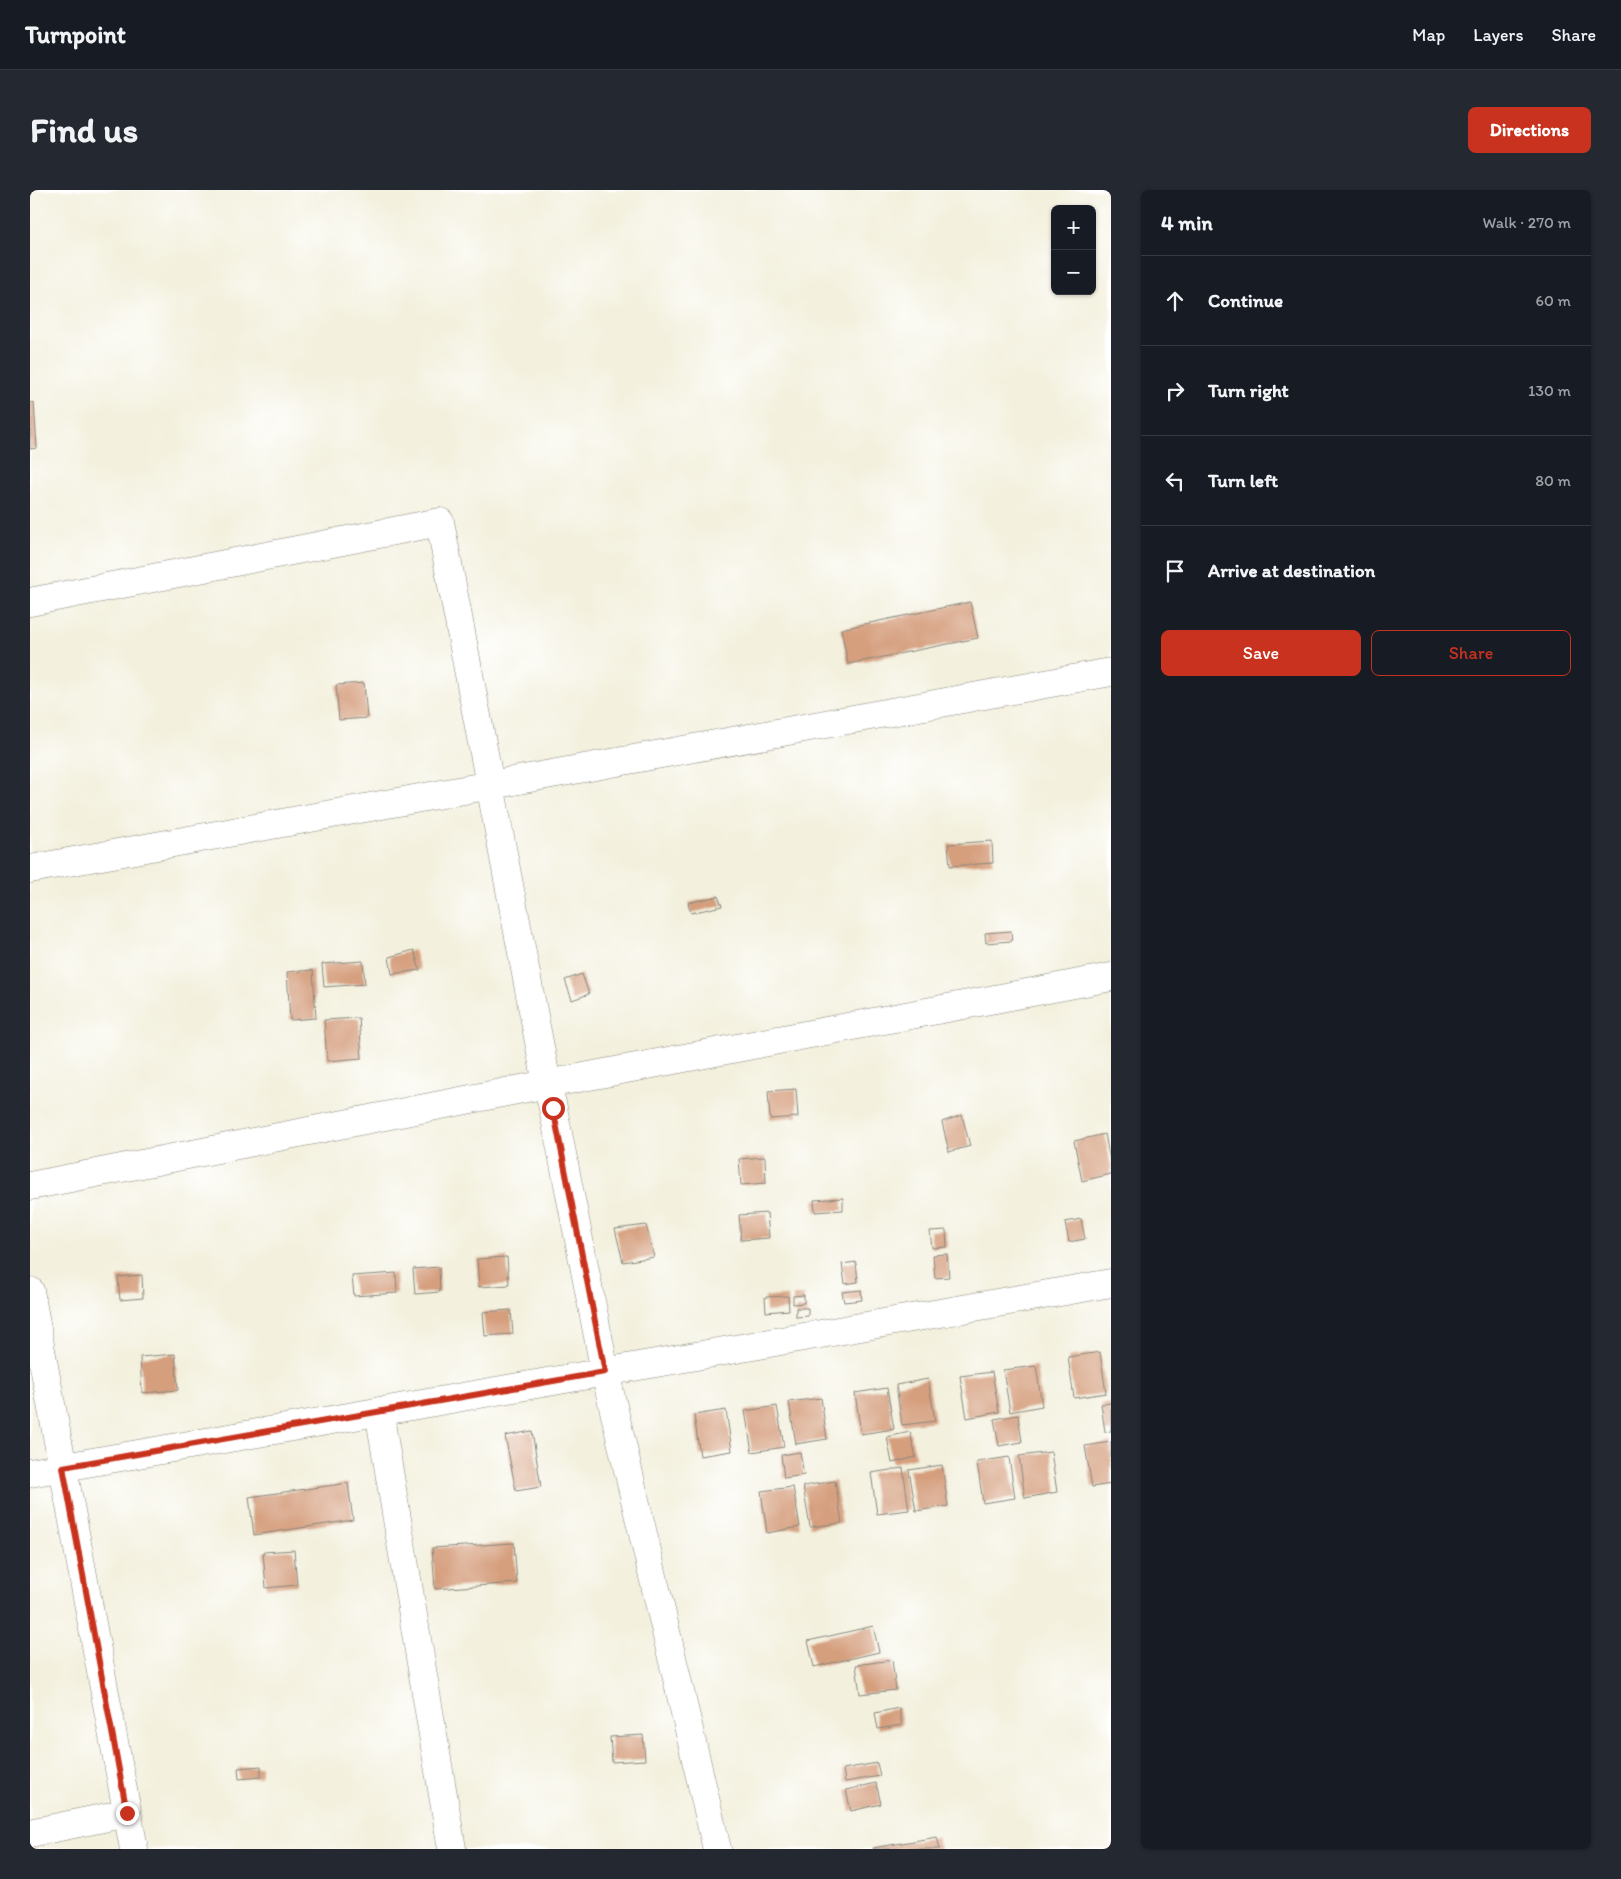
<!DOCTYPE html>
<meta charset="utf-8">
<style>
body{margin:0;font-family:Itim,sans-serif;background:#242831;color:#f1f3f6}
.controls{position:absolute;right:15px;top:15px;display:grid;overflow:hidden;border-radius:8px;box-shadow:0 1px 4px #0004}
.controls button{width:45px;height:45px;display:grid;place-items:center;padding:0;border:0;border-bottom:1px solid #363941;background:#171b24;color:#f1f3f6;font:25px sans-serif}
.stop{position:absolute;width:15px;height:15px;margin:-11px;border:4px solid #c8321e;border-radius:50%;background:#fff}
.stop.end{background:#c8321e;border-color:#fff;box-shadow:0 1px 5px #0008}
.list{margin:0;padding:0;list-style:none}
h2{display:flex;justify-content:space-between;align-items:center;height:65px;margin:0;padding:0 20px;font-size:21px}
h2 small{font-size:16px;font-weight:400;color:#9ea1a6}
.list li{display:grid;grid-template-columns:32px 1fr auto;gap:15px;align-items:center;box-sizing:border-box;height:90px;padding:0 20px;border-top:1px solid #363941}
.list b{display:block;font-size:19px;white-space:nowrap}
.list em{font-size:16px;font-style:normal;color:#9ea1a6}
.actions{display:flex;gap:10px;padding:15px 20px}
.actions a{flex:1;padding:11px 0;border:1px solid #c8321e;border-radius:8px;text-align:center;font-size:18px;color:#c8321e}
.actions .main{background:#c8321e;color:#fff}
.icon{flex:none;width:28px;height:28px;fill:none;stroke:currentColor;stroke-width:2;stroke-linecap:round;stroke-linejoin:round}
.map{position:relative;flex:none;width:1081px;height:1659px;overflow:hidden;border-radius:8px}
header{display:flex;align-items:center;gap:30px;box-sizing:border-box;height:70px;padding:0 25px;background:#171b24;border-bottom:1px solid #363941}
header strong{font-size:24px}
nav{display:flex;gap:28px;margin-inline-start:auto;font-size:18px}
.intro{display:flex;align-items:center;justify-content:space-between;box-sizing:border-box;height:120px;padding:0 30px}
h1{margin:0;font-size:35px}
.button{padding:12px 22px;border-radius:8px;background:#c8321e;color:#fff;font-size:18px;font-weight:700}
main{display:flex;gap:30px;padding:0 30px}
aside{flex:1;background:#171b24;border-radius:8px;box-shadow:0 1px 4px #0004}
.map>svg:first-child{display:block}
.building{fill:#d59f7e}
.lines{fill:none;stroke-linecap:round;stroke-linejoin:round}
.minor-casing{stroke:#88867c;stroke-width:29}
.minor{stroke:#fff;stroke-width:28}
.route{stroke:#c8321e;stroke-width:6}
</style>
<header>
<strong>Turnpoint</strong>
<nav><a>Map</a><a>Layers</a><a>Share</a></nav>
</header>
<div class="intro"><h1>Find us</h1><a class="button">Directions</a></div>
<main>
<div class="map">
<svg width="1081" height="1659" viewBox="0 0 1081 1659">
<rect width="100%" height="100%" fill="#fff"/>
<filter id="ink" filterUnits="userSpaceOnUse"><feTurbulence type="fractalNoise" baseFrequency=".02" numOctaves="2"/><feDisplacementMap in="SourceGraphic" scale="10" xChannelSelector="R" yChannelSelector="G"/><feConvolveMatrix kernelMatrix="1 2 1 2 8 2 1 2 1" color-interpolation-filters="sRGB"/></filter>
<filter id="wash" filterUnits="userSpaceOnUse"><feTurbulence type="fractalNoise" baseFrequency=".0096" numOctaves="4" result="noise"/><feDisplacementMap in="SourceGraphic" scale="20" xChannelSelector="R" yChannelSelector="G"/><feGaussianBlur stdDeviation="1.12" result="paint"/><feColorMatrix in="noise" values="0 0 0 0 0 0 0 0 0 0 0 0 0 0 0 0 0 1.4 0 .05"/><feComposite in="paint" operator="in"/></filter>
<g filter="url(#wash)">
<rect width="100%" height="100%" fill="#f3f0dd"/>
<g id="blocks">
<g class="building">
<path d="M4,212l3,46 -7,1v-46z"/>
<path d="M940,412l8,36 -130,26 -7,-35z"/>
<path d="M334,493l3,35 -28,2 -3,-35z"/>
<path d="M962,651l1,22 -43,3 -2,-22z"/>
<path d="M688,706l4,10 -31,7 -3,-10z"/>
<path d="M981,741l1,10 -26,2 -1,-10z"/>
<path d="M384,760l6,20 -28,4 -3,-17z"/>
<path d="M333,771l2,23 -41,3 -2,-23z"/>
<path d="M283,780l3,48 -26,2 -3,-48z"/>
<path d="M552,784l7,20 -17,6 -7,-20z"/>
<path d="M329,828l3,40 -35,3 -3,-41z"/>
<path d="M766,899l2,28 -28,2 -2,-28z"/>
<path d="M932,925l8,31 -21,6 -7,-30z"/>
<path d="M1075,944l6,32v8l-29,7 -8,-40z"/>
<path d="M735,967l1,26 -25,2 -2,-26z"/>
<path d="M813,1008v12l-28,2 -1,-12z"/>
<path d="M737,1023l2,25 -28,2 -2,-25z"/>
<path d="M1051,1029l4,20 -16,3 -4,-20z"/>
<path d="M616,1035l8,32 -31,5 -8,-33z"/>
<path d="M916,1040l1,17 -15,1 -2,-17z"/>
<path d="M917,1064l2,23 -14,1 -2,-23z"/>
<path d="M477,1067l2,28 -30,2 -2,-28z"/>
<path d="M826,1072l2,20 -13,2 -3,-20z"/>
<path d="M409,1077l1,25 -25,2 -2,-25z"/>
<path d="M366,1083l1,20 -43,3 -2,-20z"/>
<path d="M112,1085l1,23 -23,2 -2,-23z"/>
<path d="M831,1100l1,10 -18,2 -2,-10z"/>
<path d="M774,1105v8l-11,1v-8z"/>
<path d="M758,1106l1,14 -23,2 -1,-15z"/>
<path d="M766,1118h12v8l-12,1z"/>
<path d="M481,1120l2,24 -28,2 -2,-24z"/>
<path d="M1070,1162l6,41 -32,5 -6,-41z"/>
<path d="M145,1164l3,36 -36,3 -2,-36z"/>
<path d="M1006,1176l6,40 -32,6 -7,-42z"/>
<path d="M962,1182l7,40 -32,6 -7,-42z"/>
<path d="M898,1189l7,42 -33,4 -6,-40z"/>
<path d="M857,1198l7,41 -33,5 -6,-41z"/>
<path d="M791,1208l6,41 -31,5 -7,-42z"/>
<path d="M1081,1213v28l-6,1 -4,-28z"/>
<path d="M747,1216l7,41 -32,5 -7,-41z"/>
<path d="M696,1220l6,41 -32,5 -6,-41z"/>
<path d="M988,1225l4,27 -23,4 -5,-27z"/>
<path d="M502,1241l9,56 -25,4 -11,-55z"/>
<path d="M880,1242l6,25 -24,6 -5,-26z"/>
<path d="M1081,1252v42l-19,3 -7,-41z"/>
<path d="M770,1262l4,23 -20,3 -3,-23z"/>
<path d="M1021,1262l6,40 -32,6 -6,-42z"/>
<path d="M979,1267l6,41 -32,5 -6,-41z"/>
<path d="M912,1275l6,41 -32,5 -7,-41z"/>
<path d="M873,1278l6,42 -32,4 -6,-41z"/>
<path d="M805,1291l7,42 -32,4 -7,-41z"/>
<path d="M318,1293l5,37 -99,15 -5,-38z"/>
<path d="M763,1297l7,40 -33,6 -6,-42z"/>
<path d="M484,1353l3,40 -82,6 -3,-41z"/>
<path d="M264,1360l3,35 -31,3 -3,-36z"/>
<path d="M843,1436l6,26 -65,15 -6,-26z"/>
<path d="M862,1470l4,30 -36,4 -4,-29z"/>
<path d="M869,1518l3,17 -24,4 -3,-16z"/>
<path d="M613,1545l2,25 -33,2 -2,-25z"/>
<path d="M847,1573l3,13 -35,6 -2,-13z"/>
<path d="M231,1576v11l-22,2 -1,-11z"/>
<path d="M846,1593l5,21 -30,7 -5,-21z"/>
<path d="M907,1647l3,12h-67v-1z"/>
</g>
</g>
</g>
<g filter="url(#ink)">
<use href="#blocks" fill-opacity="0" stroke="#88867c" stroke-width="1"/>
<g class="lines">
<defs>
<g id="minor">
<path d="M0,412l410,-80 107,562 6,24 52,264 112,477"/>
<path d="M0,679l1081,-197"/>
<path d="M0,996l517,-102 564,-107"/>
<path d="M0,1101l104,558"/>
<path d="M349,1221l73,438"/>
<path d="M0,1283l1081,-190"/>
<path d="M0,1643l97,-20"/>
</g>
</defs>
<use href="#minor" class="minor-casing"/>
<use href="#minor" class="minor"/>
</g>
</g>
<g class="lines" filter="url(#ink)">
<path class="route" d="M97,1623l-64,-346 542,-95 -52,-264"/>
</g>
</svg>
<div class="controls">
<button>+</button>
<button>−</button>
</div>
<div class="stop" style="left:523px;top:918px"></div>
<div class="stop end" style="left:97px;top:1623px"></div>
</div>
<aside>
<h2>4 min<small>Walk · 270 m</small></h2>
<ul class="list">
<li><svg class="icon" aria-label="ahead" viewBox="0 0 24 24"><path d="M12 20V5M6 11l6-6 6 6"/></svg><div><b>Continue</b></div><em>60 m</em></li>
<li><svg class="icon" aria-label="right" viewBox="0 0 24 24"><path d="M7 20v-9h11M14 6l5 5-5 5"/></svg><div><b>Turn right</b></div><em>130 m</em></li>
<li><svg class="icon" aria-label="left" viewBox="0 0 24 24"><path d="M17 20v-9H6M10 6l-5 5 5 5"/></svg><div><b>Turn left</b></div><em>80 m</em></li>
<li><svg class="icon" aria-label="arrive" viewBox="0 0 24 24"><path d="M6 21V4h12l-3 4 3 4H6"/></svg><div><b>Arrive at destination</b></div></li>
</ul>
<div class="actions"><a class="main">Save</a><a>Share</a></div>
</aside>
</main>
